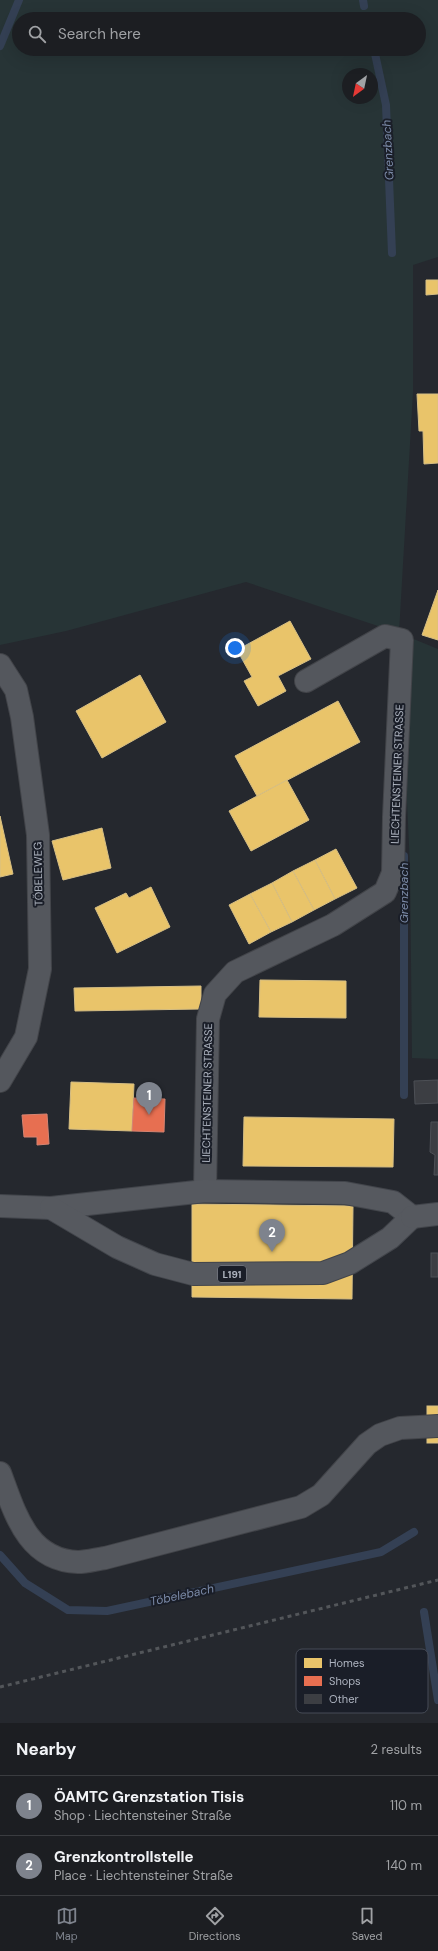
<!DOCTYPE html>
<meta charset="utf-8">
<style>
body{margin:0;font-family:"DM Sans",sans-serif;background:#292b2f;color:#f1f3f6}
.compass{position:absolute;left:342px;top:68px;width:36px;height:36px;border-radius:50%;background:#1c1e22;box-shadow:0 4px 16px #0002;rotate:213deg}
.you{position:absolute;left:235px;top:648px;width:14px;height:14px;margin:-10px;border:3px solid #fff;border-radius:50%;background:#1a73e8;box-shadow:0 0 0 6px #1a73e833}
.badge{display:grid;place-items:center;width:26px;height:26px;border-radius:50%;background:#7e838d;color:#fff;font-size:13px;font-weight:700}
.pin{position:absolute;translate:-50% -33px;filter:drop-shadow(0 1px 2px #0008)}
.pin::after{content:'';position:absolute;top:21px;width:14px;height:12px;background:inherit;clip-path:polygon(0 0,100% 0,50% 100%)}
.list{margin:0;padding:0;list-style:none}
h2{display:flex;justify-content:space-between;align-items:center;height:52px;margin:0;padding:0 16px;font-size:17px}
h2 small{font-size:13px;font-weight:400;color:#a0a2a5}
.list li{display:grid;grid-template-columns:26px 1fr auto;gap:12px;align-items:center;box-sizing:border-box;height:60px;padding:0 16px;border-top:1px solid #3a3c40}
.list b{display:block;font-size:15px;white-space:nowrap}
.list p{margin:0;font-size:13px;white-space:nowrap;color:#a0a2a5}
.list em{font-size:13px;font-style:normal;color:#a0a2a5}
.icon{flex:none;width:22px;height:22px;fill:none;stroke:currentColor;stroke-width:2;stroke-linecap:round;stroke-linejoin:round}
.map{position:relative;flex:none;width:438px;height:1723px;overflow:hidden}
.search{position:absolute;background:#1c1e22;box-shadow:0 4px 16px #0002;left:12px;right:12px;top:12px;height:44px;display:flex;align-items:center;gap:10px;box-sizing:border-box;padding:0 14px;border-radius:22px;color:#a0a2a5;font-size:15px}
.sheet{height:172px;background:#1c1e22}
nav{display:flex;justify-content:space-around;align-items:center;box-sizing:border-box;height:56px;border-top:1px solid #3a3c40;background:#1c1e22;font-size:11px;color:#a0a2a5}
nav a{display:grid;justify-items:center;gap:2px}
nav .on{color:#7e838d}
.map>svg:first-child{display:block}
.green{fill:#273436;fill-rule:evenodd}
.homes{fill:#e9c46a;stroke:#d7bf84}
.shops{fill:#e76f51;stroke:#d68472}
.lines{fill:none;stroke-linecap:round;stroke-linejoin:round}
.stream{stroke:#344054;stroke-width:8}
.building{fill:#3c3e43;stroke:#4d5056}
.minor-casing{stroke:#424449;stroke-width:24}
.major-casing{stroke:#42454b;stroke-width:24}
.minor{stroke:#54575d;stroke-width:22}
.major{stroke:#56595f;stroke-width:22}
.rail{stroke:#53565a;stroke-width:3;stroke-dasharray:4 4;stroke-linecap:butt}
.labels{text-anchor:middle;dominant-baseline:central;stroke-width:4;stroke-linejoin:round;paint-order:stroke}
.shield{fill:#1a1e28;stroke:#828792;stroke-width:1}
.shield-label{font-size:10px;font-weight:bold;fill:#aeb4c0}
.street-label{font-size:11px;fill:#aeb4c0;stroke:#1a1e28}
.water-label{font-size:12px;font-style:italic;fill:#7a89a6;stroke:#1a1e28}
.key{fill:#1a1e28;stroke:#464b56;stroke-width:1}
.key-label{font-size:11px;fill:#aeb4c0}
</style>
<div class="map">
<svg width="438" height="1723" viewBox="0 0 438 1723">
<rect width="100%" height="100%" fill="#25282e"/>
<path class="green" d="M0,0h438v257l-25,8v127l-14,241 39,16v410l-26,-1 -2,-192 -11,-233 -153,-51 -180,49 -66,14zM19,19h400v30h-400zM348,74h24v24h-24z"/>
<g class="homes">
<path d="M426,280h12v14l-12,1z"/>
<path d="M417,394h21v69l-14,1 -1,-33h-4z"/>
<path d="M438,590v50l-16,-5z"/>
<path d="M290,621l21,38 -33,17 8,15 -28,15 -14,-25 8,-4 -15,-27z"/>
<path d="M140,675l26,47 -64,36 -26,-47z"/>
<path d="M338,701l22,41 -103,54 -22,-40z"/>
<path d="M287,780l22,40 -58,31 -22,-40z"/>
<path d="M0,816l13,58 -13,3z"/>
<path d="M102,828l9,40 -48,12 -11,-39z"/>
<path d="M336,849l21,39 -22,11 -20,-39z"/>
<path d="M315,860l20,39 -21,11 -21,-39z"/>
<path d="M293,871l21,39 -22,12 -20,-39z"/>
<path d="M272,883l20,39 -21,10 -21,-38z"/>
<path d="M151,887l19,40 -53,26 -22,-45 31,-15 3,5z"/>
<path d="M250,894l21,38 -22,12 -20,-39z"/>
<path d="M260,980l86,1v37l-87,-1z"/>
<path d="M201,986v23l-126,2 -1,-23z"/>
<path d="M71,1082l63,2 -2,47 -63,-2z"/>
<path d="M244,1117l150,2 -1,48 -150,-1z"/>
<path d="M192,1204l161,2 -1,93 -160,-2z"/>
<rect x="427" y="1406" width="11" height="37"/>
</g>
<g class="shops">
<path d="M134,1098l31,1 -1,33 -32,-1z"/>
<path d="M47,1114l2,30 -12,1v-8h-13l-2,-22z"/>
</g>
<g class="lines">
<g class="stream">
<path d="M363,0l1,6"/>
<path d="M0,46l19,-46"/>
<path d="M374,49l12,56 6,148"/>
<path d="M404,1095v-239"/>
<path d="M0,1555l25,28 43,27 39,1 274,-59 33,-20"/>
<path d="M424,1612l14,88"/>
</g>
</g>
<g class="building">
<path d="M438,1080v23l-23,1 -1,-23z"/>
<path d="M431,1122h7v53h-4l1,-20 -5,-3z"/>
<rect x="431" y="1253" width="7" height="24"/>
</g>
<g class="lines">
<defs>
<g id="minor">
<path d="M0,665l16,25 6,27 16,118 2,134 -14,68 -26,44"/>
<path d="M205,1191l3,-172 7,-25 20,-22 98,-47 52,-33 8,-19 1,-56 8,-177 -17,-4 -79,45"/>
<path d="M0,1473c15,40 27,87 78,89 9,0 19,-3 27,-4l196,-51 20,-12 46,-51 13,-9 20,-7 38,-2"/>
</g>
<g id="major">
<path d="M0,1206l51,2 154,-17 140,2 48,9 19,15"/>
<path d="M51,1208l66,39 38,17 38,10 130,-1 27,-10 40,-25 22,-21"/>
<path d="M412,1217l26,-3"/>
</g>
</defs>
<use href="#minor" class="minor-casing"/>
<use href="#major" class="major-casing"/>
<use href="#minor" class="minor"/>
<use href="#major" class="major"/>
<path class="rail" d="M0,1687l438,-107"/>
</g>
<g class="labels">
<rect class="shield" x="218" y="1266" width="28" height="16" rx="3"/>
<g class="shield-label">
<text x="232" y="1274">L191</text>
</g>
<g class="street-label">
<text transform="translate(397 774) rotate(-88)">LIECHTENSTEINER STRASSE</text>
<text transform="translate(38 874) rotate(-91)">TÖBELEWEG</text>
<text transform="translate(207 1093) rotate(-89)">LIECHTENSTEINER STRASSE</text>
</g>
<g class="water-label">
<text transform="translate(388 150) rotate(-93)">Grenzbach</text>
<text transform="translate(404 893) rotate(-90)">Grenzbach</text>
<text transform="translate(182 1595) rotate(-12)">Töbelebach</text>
</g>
</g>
<rect x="296" y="1649" width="132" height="64" rx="6" class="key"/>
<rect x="304" y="1658" width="18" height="10" fill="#e9c46a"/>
<rect x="304" y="1676" width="18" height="10" fill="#e76f51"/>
<rect x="304" y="1694" width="18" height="10" fill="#3c3e43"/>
<g class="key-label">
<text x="329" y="1667">Homes</text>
<text x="329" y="1685">Shops</text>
<text x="329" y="1703">Other</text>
</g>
</svg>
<svg class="compass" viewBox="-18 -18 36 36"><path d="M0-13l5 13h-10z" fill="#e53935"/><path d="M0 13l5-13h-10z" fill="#a0a2a5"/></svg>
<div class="you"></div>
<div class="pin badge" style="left:149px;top:1115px">1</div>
<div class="pin badge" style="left:272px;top:1252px">2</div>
<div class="search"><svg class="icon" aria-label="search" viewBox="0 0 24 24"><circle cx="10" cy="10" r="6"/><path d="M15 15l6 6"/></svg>Search here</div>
</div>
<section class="sheet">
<h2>Nearby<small>2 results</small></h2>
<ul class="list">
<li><span class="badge">1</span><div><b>ÖAMTC Grenzstation Tisis</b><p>Shop · Liechtensteiner Straße</p></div><em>110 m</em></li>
<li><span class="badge">2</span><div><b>Grenzkontrollstelle</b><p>Place · Liechtensteiner Straße</p></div><em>140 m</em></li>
</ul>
</section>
<nav>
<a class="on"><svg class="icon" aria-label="map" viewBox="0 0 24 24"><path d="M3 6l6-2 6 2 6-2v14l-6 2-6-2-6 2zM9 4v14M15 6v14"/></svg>Map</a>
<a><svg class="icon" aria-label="directions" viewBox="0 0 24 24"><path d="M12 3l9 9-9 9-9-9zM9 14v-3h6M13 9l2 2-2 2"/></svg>Directions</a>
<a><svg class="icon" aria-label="saved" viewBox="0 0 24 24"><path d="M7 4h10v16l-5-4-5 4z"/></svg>Saved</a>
</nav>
